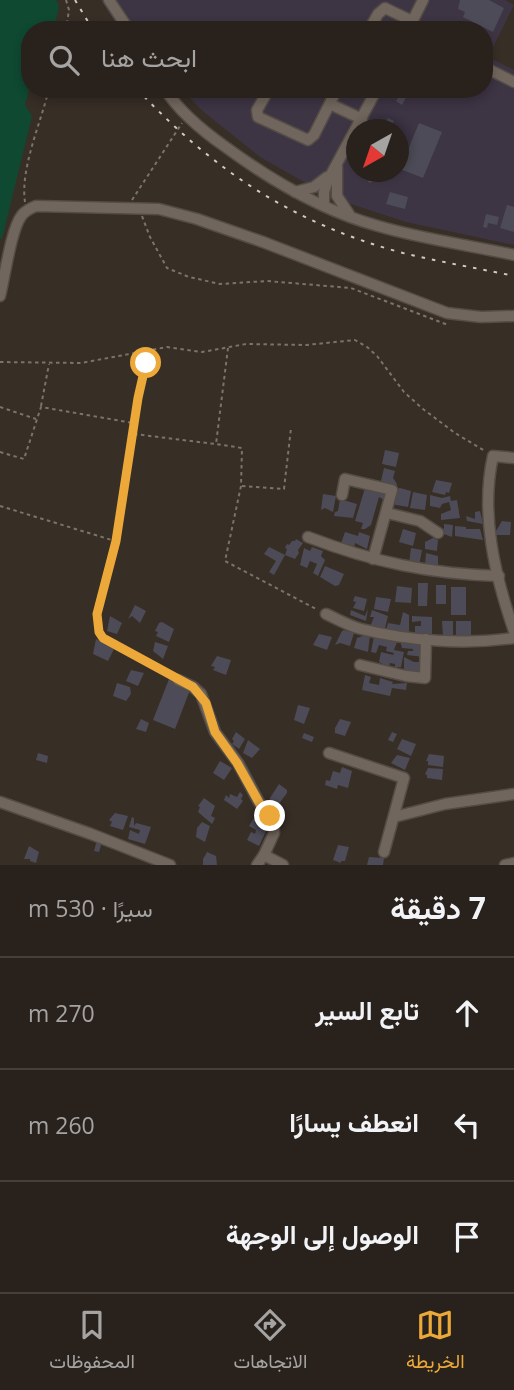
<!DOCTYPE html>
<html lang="ar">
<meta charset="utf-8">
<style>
body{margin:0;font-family:"Open Sans",Vazirmatn,sans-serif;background:#352f29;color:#f1f3f6;direction:rtl}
.compass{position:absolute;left:346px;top:119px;width:63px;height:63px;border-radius:50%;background:#29221c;box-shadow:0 4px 10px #0003;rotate:220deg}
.stop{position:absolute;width:21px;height:21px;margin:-16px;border:5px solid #eca93a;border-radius:50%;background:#fff}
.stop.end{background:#eca93a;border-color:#fff;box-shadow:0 2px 7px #0008}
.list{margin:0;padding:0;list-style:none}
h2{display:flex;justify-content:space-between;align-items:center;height:91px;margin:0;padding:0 28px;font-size:30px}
h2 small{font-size:23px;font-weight:400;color:#a5a4a3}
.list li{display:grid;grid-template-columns:46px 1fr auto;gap:21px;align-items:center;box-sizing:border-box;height:112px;padding:0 28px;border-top:2px solid #453f3b}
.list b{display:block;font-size:26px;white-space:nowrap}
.list em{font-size:23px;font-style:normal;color:#a5a4a3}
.icon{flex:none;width:38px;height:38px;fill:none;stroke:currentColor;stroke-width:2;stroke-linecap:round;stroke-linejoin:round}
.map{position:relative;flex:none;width:514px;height:865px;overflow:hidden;direction:ltr}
.search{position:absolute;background:#29221c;box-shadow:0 4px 10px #0003;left:21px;right:21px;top:21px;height:77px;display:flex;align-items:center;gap:18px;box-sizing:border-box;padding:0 24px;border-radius:28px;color:#a5a4a3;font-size:26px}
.sheet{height:427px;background:#29221c}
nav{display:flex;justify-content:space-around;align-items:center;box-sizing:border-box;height:98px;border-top:2px solid #453f3b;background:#29221c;font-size:19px;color:#a5a4a3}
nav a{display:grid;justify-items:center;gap:4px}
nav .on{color:#eca93a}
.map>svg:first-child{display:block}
.industrial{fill:#3d3444;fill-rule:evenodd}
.green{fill:#0f4932}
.building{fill:#4d4b57}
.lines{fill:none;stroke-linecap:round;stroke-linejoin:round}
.minor-casing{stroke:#544d45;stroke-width:13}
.path{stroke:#7b736c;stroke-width:2;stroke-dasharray:3.5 3.5;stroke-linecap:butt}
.minor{stroke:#71665d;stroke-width:10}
.rail{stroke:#d1cbc6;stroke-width:2;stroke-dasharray:3.5 7;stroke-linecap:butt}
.route{stroke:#eca93a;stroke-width:9}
</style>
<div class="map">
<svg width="514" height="865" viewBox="0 0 514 865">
<rect width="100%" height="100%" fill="#372e26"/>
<path class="industrial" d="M101,0h404l9,5 -26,52 26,13v175l-108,-23 -74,-24 -72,-41 -55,-44 -24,-24h303v-59h-364zM356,130h42v42h-42z"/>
<path class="green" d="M0,0h56l3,5 -5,25h-24v56l-5,19 7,11 -30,123 -2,-1z"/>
<g class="building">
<path d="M460,0h29l15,8 -11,24 -30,-15 2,-5 -7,-3z"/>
<path d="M403,89h7l-8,16 -6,-4z"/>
<path d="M388,118l6,3 -5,9h-7z"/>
<path d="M419,123l23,9 -19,46 -23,-9z"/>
<path d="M364,172h10l4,8 -9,3z"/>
<path d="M390,192l18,5 -3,12 -19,-5z"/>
<path d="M507,205l7,2v25l-14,-4z"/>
<path d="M486,214l13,3 -2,8 -9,-2 -1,5 -4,-1z"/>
<path d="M385,450l14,3 -3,14 -14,-3z"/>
<path d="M384,468l11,3 -2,7 4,6 -1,3 -14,-3 -1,-3z"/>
<path d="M436,480l16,3 -3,10 -3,-1 -1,3 -13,-3z"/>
<path d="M365,488l23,6 -2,7 -7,-4 -8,28 -6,4h-4l2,-6 -8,-2z"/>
<path d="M400,488l11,3 -3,16 -17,-3 4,-15z"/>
<path d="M413,492l14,3 -2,15 -15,-2z"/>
<path d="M323,494l13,2 -3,16 -8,-4 -4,2z"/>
<path d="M430,495l12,3 8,-2 1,5 6,-1 3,18 -19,2v-6l10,-4 -2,-8 -7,2 -2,4 -10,-2z"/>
<path d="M340,499l17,5 -4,14 -19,-2 1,-4 3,-1z"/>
<path d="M480,511l3,13 -16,-3 -1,-5 9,3v-7z"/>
<path d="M502,521l9,1 -1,13h-14v-4z"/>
<path d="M444,524l9,1 -1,12 -11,-4v-5l3,1z"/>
<path d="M455,526l11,1v2h14l3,11 -28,-4z"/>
<path d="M403,529l13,4 -3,13 -14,-4z"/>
<path d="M345,532l13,4 1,-4 11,4 -3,13 -12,-6 -1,7 -14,-4z"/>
<path d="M433,538l5,2 -1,11 -12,-2v-7z"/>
<path d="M296,539l7,4 -5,7 1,3 -4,6 -10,-4 2,-6 -2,-1 2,-4 2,1 3,-4h3z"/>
<path d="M269,547l16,8 -11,20 -5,-3 7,-11 -12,-7z"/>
<path d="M312,547l11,4 -2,5 4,4 -7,16 -5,-3 4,-9 -7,-3 -3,7 -7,-3 4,-17 6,3z"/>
<path d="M411,548l11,2 -3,16 -10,-2z"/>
<path d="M426,553l12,3v14l-13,-6z"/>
<path d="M325,566l19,8 -5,11 -4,1 -15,-9z"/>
<path d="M418,583h10l-1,23h-9z"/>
<rect x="436" y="585" width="10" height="19"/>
<path d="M397,586l15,2 -1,15 -16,-1z"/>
<rect x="451" y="587" width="15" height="28"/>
<path d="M355,596l12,3 -3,12 -11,-3 3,-6 -3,-1z"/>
<path d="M376,597l15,2 -3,13 -14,-3z"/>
<path d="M135,605l11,6 -6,12 -8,-7 -4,3z"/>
<path d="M368,609l-2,12 -16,-6 1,-5 14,6z"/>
<path d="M372,610l16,6 -3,12 -15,-1 4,-10h-4z"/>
<path d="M403,612l6,3v18l-23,-3 2,-7 12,2z"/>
<path d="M110,616l12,7 -5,11 -10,-3z"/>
<path d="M412,616l20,1v17h-17v-8h6v-5l-9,1z"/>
<path d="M442,621h11v15h-10z"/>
<path d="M456,621h15v16l-15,-1z"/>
<path d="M162,622l12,7 -5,13 -13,-6 2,-4 -3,-1 4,-8z"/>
<path d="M344,630l10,3 -4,13 -10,-3 -5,2 7,-14z"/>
<path d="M319,634l13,3 -5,13 -14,-5z"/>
<path d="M368,634l2,1 -2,17 -14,-4 3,-10z"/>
<path d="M374,636l23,6 -3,8 10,2 -3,15h-6v-3l-5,-1 -1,4 -10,-5 2,-10 12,3 1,-2 -8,-2 1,-4 -8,-2 -3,8 -5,-1z"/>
<path d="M96,639l18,10 -6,12 -15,-7z"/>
<path d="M400,640l22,1 2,16 -17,-2 1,-4h5v-2l-11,-1z"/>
<path d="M155,642l13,4 -5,13 -10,-8z"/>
<path d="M217,656l14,4 -5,15 -13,-5 2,-3 -4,-1z"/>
<path d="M404,657l10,5h9l-2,12 -17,-3z"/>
<path d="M131,670l13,3 -6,13 -12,-5z"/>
<path d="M365,675l6,2 -2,6 10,2 1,-7 13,4 -1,2 15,-1 -1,7 -14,-2 -2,8 -28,-6z"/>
<path d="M169,679l21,11 -15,39 -22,-9z"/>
<path d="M117,683l13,4 1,7 -5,7 -13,-5z"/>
<path d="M298,705l12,3 -6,16 -10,-4z"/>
<path d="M141,719l8,4 -3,9 -10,-3z"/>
<path d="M340,719l11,3 -6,14 -10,-3v-5z"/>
<path d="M236,732l9,7 -6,10 -7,-5 2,-3 -2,-2z"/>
<path d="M392,732l5,2 -4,8 -5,-2z"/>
<path d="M304,733l10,4 -2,5 -10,-4z"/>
<path d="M402,739l14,5 -5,12 -14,-7z"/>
<path d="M248,740l12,9 -8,9 -9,-5z"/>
<path d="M38,753l10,3 -1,7 -11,-3z"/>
<path d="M429,754l15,2 -1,11 -15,-2v-4h-2z"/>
<path d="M397,755l13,3 -5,12 -14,-7z"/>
<path d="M220,761l12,7 -8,12 -11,-7z"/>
<path d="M342,767l10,4 -4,17 -10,-3 -1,4 -12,-4 1,-5 4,1 3,-10 7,2z"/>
<path d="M428,768l15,1 -1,11 -15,-2v-3l-2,-1z"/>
<path d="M279,784l8,6v3l-9,12 -3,-1 -2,2 -4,-4 1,-4z"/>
<path d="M240,792l3,3 -2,4 2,2 -6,8 -13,-9 2,-5 3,3 1,-4 7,3z"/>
<path d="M204,798l11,8 -4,10 4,2 -3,6 -14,-12 2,-5 -2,-1z"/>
<path d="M115,813l13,3 -5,14 -13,-4 2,-4 -3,-2z"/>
<path d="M132,817l2,1v8l2,-3 15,4 -6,17 -17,-5 2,-9 9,4 1,-4 -11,-3z"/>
<path d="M253,819l15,8 -9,19 -12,-6 4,-8 4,2 1,-4 -7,-4z"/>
<path d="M202,822l8,4 -5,16 -9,-5 1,-9z"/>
<path d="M97,840l5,2 -3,10 -5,-1z"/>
<path d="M338,845l11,2 -4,14h-4v2l-8,-3z"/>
<path d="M29,846l10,6 -3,11 -6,-2v-2h-6z"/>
<path d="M207,852l9,4 1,9h-14v-6z"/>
<path d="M369,857l15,1 -1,7h-16z"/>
</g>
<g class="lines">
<defs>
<g id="minor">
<path d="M109,0l20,30"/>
<path d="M369,30l9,-16 7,-6 27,13"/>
<path d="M408,30l15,-30"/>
<path d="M484,67l30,15"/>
<path d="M165,89c15,24 39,43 62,59 45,33 96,63 151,78 44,13 91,19 136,29"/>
<path d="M269,89l-12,21 1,7 50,23 6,-5 23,-46"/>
<path d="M330,104l32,15"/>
<path d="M337,167v29l12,18"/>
<path d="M295,192l19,-5 13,-10"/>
<path d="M324,206v-14l4,-12 49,-91"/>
<path d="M0,296c5,-20 11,-67 22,-81 4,-5 9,-7 14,-9l123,3 38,10 66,23 184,71 34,4 33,-1"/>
<path d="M514,458l-21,-2c-13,58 2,120 21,175"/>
<path d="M342,495l3,-16 47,11 -19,69"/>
<path d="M387,513l33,8 18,12"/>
<path d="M308,537c65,25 122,37 191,39"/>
<path d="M326,614c11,5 23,12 35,15 48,12 104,16 153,9"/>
<path d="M360,665l46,11 19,2 1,-39"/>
<path d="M178,680l15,7 8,7 14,38 23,31 23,43 12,15 1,12 -10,22"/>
<path d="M329,753l75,25 -20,74"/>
<path d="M0,802l91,32 79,31"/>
<path d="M394,817l51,-13 69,-10"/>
<path d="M257,865l7,-10 19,10"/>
<path d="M505,865l9,-2"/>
</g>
</defs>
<use href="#minor" class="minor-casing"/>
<g class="path">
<path d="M66,0l3,10 -3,20"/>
<path d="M132,200l50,-77"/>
<path d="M25,202c-5,-33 16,-80 24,-113"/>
<path d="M142,216l8,21 17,31 22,9 31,7 47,-3 84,7 97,37"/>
<path d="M228,348l-12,96 26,4 -1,38 -16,75 93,49"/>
<path d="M147,350l-31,191 -15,56 -3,28 5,13 68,38"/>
<path d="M0,362l81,1 86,-16 35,5 44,-8 60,1 49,-5 12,7 10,9 27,36 19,17 32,24 30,18"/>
<path d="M41,406l8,-42"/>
<path d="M0,407l36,12"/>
<path d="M134,434l81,10"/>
<path d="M0,452l24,7 17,-52 92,16"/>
<path d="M242,486l42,3 7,-61"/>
<path d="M0,506l115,35"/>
</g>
<use href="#minor" class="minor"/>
<g class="rail">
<path d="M75,0l18,30"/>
<path d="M137,89c77,82 157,135 266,164 37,9 74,15 111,23"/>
</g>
</g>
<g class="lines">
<path class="route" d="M146,363l-8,35 -22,143 -19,73 2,18 4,6 90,49 13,16 9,29 22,31 24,43 9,10"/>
</g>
</svg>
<svg class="compass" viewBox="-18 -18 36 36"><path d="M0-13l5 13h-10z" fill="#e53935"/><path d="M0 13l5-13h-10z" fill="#a5a4a3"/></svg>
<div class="stop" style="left:146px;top:363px"></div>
<div class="stop end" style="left:270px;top:816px"></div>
<div class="search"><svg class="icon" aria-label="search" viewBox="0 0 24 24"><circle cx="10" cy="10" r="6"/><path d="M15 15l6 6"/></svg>ابحث هنا</div>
</div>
<section class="sheet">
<h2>7 دقيقة<small>سيرًا · 530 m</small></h2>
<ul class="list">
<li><svg class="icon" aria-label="ahead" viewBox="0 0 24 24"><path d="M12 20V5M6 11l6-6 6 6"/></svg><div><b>تابع السير</b></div><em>270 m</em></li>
<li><svg class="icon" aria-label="left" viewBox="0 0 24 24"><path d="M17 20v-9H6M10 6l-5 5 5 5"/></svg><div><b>انعطف يسارًا</b></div><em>260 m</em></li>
<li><svg class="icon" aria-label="arrive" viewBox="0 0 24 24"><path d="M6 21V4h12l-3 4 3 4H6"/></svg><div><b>الوصول إلى الوجهة</b></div></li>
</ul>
</section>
<nav>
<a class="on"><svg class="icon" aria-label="map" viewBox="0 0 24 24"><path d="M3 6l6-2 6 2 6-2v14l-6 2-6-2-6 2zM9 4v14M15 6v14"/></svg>الخريطة</a>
<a><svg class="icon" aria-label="directions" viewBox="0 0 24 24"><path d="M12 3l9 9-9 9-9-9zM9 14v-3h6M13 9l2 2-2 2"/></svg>الاتجاهات</a>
<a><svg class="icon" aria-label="saved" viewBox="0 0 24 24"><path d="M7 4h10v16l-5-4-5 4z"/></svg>المحفوظات</a>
</nav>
